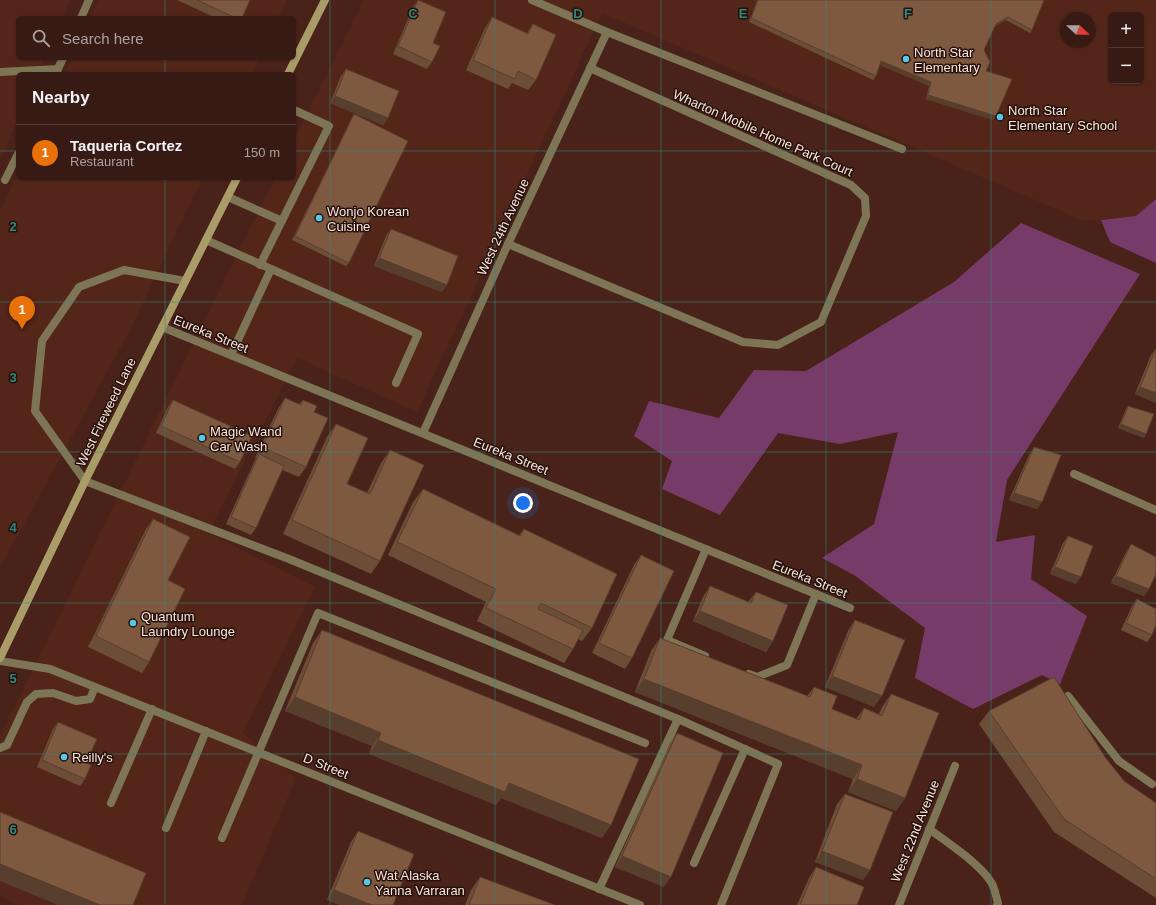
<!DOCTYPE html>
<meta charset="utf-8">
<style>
body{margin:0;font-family:Arial,sans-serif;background:#422721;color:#f1f3f6}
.controls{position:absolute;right:12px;top:12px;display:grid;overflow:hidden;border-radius:6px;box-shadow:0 1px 3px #0004}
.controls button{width:36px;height:36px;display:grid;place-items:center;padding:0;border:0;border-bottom:1px solid #513833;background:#371a13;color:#f1f3f6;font:20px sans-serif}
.compass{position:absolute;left:1060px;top:12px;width:36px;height:36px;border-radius:50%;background:#371a13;box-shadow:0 1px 3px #0004;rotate:112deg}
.you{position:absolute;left:523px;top:503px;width:14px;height:14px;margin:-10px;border:3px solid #fff;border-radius:50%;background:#1a73e8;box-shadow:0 0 0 6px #1a73e833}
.badge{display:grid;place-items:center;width:26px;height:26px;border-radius:50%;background:#58c9e3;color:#fff;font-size:13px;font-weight:700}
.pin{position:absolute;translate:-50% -33px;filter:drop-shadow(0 1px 2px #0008)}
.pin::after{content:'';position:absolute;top:21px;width:14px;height:12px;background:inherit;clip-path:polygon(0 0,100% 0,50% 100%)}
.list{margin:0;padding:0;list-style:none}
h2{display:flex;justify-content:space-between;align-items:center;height:52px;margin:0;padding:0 16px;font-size:17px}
h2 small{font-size:13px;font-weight:400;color:#aaa1a0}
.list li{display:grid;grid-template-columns:26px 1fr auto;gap:12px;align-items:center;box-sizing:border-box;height:56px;padding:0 16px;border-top:1px solid #513833}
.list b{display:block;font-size:15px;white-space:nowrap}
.list p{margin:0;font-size:13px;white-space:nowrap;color:#aaa1a0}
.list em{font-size:13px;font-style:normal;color:#aaa1a0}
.icon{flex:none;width:22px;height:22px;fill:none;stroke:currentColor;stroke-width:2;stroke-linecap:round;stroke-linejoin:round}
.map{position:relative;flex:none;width:1156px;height:905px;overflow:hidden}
.search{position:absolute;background:#371a13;box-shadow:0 1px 3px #0004;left:16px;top:16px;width:280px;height:44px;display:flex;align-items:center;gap:10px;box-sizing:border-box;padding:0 14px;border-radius:6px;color:#aaa1a0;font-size:15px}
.panel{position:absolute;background:#371a13;box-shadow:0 1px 3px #0004;left:16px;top:72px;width:280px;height:108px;border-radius:6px}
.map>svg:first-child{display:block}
.built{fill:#54261a;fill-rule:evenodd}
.forest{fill:#773b6a}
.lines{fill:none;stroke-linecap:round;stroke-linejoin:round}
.service{stroke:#7d7555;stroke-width:8}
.minor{stroke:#7d7555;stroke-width:8}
.secondary{stroke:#aa9c69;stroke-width:8}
.wall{fill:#6c4d37}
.shaded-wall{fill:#583e2d}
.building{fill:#7e5940;stroke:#583e2d}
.grid{fill:none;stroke:#33867e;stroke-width:1;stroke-opacity:0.55}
.poi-dot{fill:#58c9e3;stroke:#24120d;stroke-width:1.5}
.labels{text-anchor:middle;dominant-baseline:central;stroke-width:3;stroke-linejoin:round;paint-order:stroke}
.poi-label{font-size:13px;fill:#fce2db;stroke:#24120d;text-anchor:start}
.street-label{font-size:13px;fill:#fce2db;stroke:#24120d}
.grid-label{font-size:13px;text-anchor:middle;font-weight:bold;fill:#33867e;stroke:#24120d;stroke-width:3;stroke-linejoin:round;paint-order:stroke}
</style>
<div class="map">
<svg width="1156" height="905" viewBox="0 0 1156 905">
<rect width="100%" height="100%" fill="#492319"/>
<g class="built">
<path d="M0,0h70l-7,18h-45v40h27l-7,16h-20v45l-18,41z"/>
<path d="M100,0h187l-9,18h-187z"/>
<path d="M364,0h792v199l-20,17 -52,5 -482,-208 -185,399 -120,-54 -89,175 107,54 -72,146 53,45 -54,127h-222l-20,-9v-160l275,-558h19v-38zM1111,15h30v66h-30zM1066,18h24v24h-24z"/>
<path d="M72,58h187l-7,16h-187z"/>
<path d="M18,174v4h184l-71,150 -131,240v-357z"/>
</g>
<g class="forest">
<path d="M1156,199v64l-46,-21 -9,-22 35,-4z"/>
<path d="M1021,223l119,51 -133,206 -11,62 39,-7 -4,44 56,37 -27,68 -18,-9 -69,34 -58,-31 10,-50 -71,-53 -32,-17 52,-34 24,-92 -58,12 -62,-11 -58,82 -58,-26 10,-28 -38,-25 15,-35 70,17 35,-48 52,1 148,-89z"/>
</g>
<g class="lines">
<g class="service">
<path d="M228,197l54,24"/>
<path d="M206,240l212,94 -22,49"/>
<path d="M508,244l235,98 35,3 43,-23 45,-106 -1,-18 -14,-13 -261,-117"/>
<path d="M260,265l69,-139 -35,-16"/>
<path d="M185,281l-61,-11 -45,17 -37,54 -7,70 50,70 204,78 389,160 100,45 -57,141"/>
<path d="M231,355l40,-86"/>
<path d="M705,656l-38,-16 39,-91"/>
<path d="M749,674l8,3 30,-12 29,-71"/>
<path d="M0,748l7,-3 20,-43 9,-8 17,-1 23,8 14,-2 5,-12"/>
<path d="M111,803l41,-94"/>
<path d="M166,828l40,-97"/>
<path d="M929,829c18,13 51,35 62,53 4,6 5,15 7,21l-1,2"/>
<path d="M222,838l96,-225 327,130"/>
<path d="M694,863l51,-114"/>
<path d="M599,889l79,-170"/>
</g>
<g class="minor">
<path d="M532,0l75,32 295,117"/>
<path d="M81,18l8,-18"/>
<path d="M0,72l58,-3"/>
<path d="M56,73l7,-15"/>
<path d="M5,180l13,-26"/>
<path d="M162,327l688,281"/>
<path d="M423,433l85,-189 99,-212"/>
<path d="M1074,474l82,36"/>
<path d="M0,661l50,8 590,236"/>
<path d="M1068,696l51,65 33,23"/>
<path d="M899,905l56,-139"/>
</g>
<g class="secondary">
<path d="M288,74l37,-74"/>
<path d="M0,658l85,-177 152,-303"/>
</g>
</g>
<g class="wall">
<path d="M177,0h73l-8,18h-26z"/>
<path d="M418,0l15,43 -1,19 -5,7 -34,-15 20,-47z"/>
<path d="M757,0h287l-12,30 -2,3 -24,-13 -12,7 -10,23 2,21 10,45 -3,4 -67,-21 3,-13 -49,-21 -4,11 -3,4 -124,-58z"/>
<path d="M492,17l35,16 6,-9 3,56 -8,10 -16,-7 -4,6 -42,-19 19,-42z"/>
<path d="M346,69l42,49 -5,7 -53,-22 11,-27z"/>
<path d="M354,114l-5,149 -3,3 -54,-26 60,-122z"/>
<path d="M391,229l51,63 -68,-26 12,-30z"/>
<path d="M1156,348v55l-21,-9 16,-39z"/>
<path d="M285,398l14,6 4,-4 11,12 -8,55 -7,10 -17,-7 -26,58 -5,7 -25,-11 28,-62 2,-4h-1l23,-49z"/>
<path d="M173,400l67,62 -5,7 -79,-36 12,-26z"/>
<path d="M1128,406l16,32 -26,-10 8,-19z"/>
<path d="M336,424l11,60 20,9 14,-30 9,-13 -10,111 -9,13 -88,-40 44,-97z"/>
<path d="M1034,447l8,55 -5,7 -28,-9 20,-45z"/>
<path d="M423,489l96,46 5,-6 68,99 -10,13 -4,-2 -5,10 -9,14 -87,-42 9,-19 -98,-47 25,-53z"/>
<path d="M153,519l15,61 -19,82 -7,11 -54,-26 58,-118z"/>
<path d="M1068,536l8,48 -26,-10 13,-31z"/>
<path d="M1131,544l18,45 -5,7 -33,-13 15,-31z"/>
<path d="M641,555l-9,103 -7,11 -33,-16 42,-88z"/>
<path d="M710,586l38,16 8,-10 17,49 -7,11 -73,-31 10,-24z"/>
<path d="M1137,599l15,36 -5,7 -26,-12 11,-24z"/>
<path d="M855,620l19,87 -49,-20 23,-56z"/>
<path d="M322,630l280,208 -101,-40 -5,7 -127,-51 3,-8 -87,-35 28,-68z"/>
<path d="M660,638l147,58 7,-9 18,22 24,10 8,-11 15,6 3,-7 9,-13 14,104 -9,13 -48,-19 5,-13 -218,-87 16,-41z"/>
<path d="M989,711l116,46 19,24 32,22v95l-102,-66 -75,-108z"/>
<path d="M58,722l28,41 -1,16 -5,7 -43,-19 16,-38z"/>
<path d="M677,733l-13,154 -49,-20 55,-124z"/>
<path d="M845,794l25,76 -7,10 -48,-18 22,-58z"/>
<path d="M358,831l35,74 -66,-5 24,-58z"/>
<path d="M816,867l41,38h-60l12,-27z"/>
<path d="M480,877l75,28h-90l6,-15z"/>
</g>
<g class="shaded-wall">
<path d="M1008,17l-2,3 -13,7 3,-3z"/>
<path d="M881,61l50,21 -2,4 -50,-22z"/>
<path d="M928,95l68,21 -3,4 -67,-21z"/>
<path d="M335,96l53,22 -5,7 -53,-22z"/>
<path d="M379,258l68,27 -5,7 -68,-26z"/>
<path d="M1140,387l16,6v10l-21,-9z"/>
<path d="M1121,424l25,10 -2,4 -26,-10z"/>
<path d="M1014,493l28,9 -5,7 -28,-9z"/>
<path d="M1055,567l26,10 -5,7 -26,-10z"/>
<path d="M1116,576l33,13 -5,7 -33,-13z"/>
<path d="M700,611l73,30 -7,11 -73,-31z"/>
<path d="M832,676l50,20 -8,11 -49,-20z"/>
<path d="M644,679l218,86 -9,14 -218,-87z"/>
<path d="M295,697l86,36 -9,13 -87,-35z"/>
<path d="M378,740l131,43 102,42 -9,13 -101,-40 -5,7 -127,-51z"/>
<path d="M857,779l48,19 -9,13 -48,-19z"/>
<path d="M822,851l48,19 -7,10 -48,-18z"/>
<path d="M622,856l49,21 -7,10 -49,-20z"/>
<path d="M0,864l100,41h-42l-58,-24z"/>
<path d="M334,890l38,15h-33l-12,-5z"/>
</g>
<g class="building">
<path d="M197,0h53l-8,18h-6z"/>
<path d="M418,0l28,12 -13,31 7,3 -8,16 -34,-16z"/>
<path d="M758,0h286l-12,30 -24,-13 -12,7 -12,26 6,12 -4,9 26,8 -16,37 -68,-21 3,-13 -50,-21 -5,15 -125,-58z"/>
<path d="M492,17l36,17 5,-10 23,11 -20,45 -18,-9 -3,8 -42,-19z"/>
<path d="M346,69l53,22 -11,27 -53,-22z"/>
<path d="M354,114l54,27 -59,122 -54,-27z"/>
<path d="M391,229l67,27 -11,29 -68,-27z"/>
<path d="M1156,348v45l-16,-6z"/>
<path d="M285,398l16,7 2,-5 14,6 -3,6 14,6 -22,49 -44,-20z"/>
<path d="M173,400l79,36 -12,26 -79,-36z"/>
<path d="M1128,406l26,8 -8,20 -25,-10z"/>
<path d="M336,424l32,14 -21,46 23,10 20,-44 34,15 -44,96 -88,-41z"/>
<path d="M1034,447l27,8 -19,47 -28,-9z"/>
<path d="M259,454l25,12 -28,62 -25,-11z"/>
<path d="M423,489l97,47 4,-7 93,45 -25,54 -51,-25 -3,6 45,21 -10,19 -87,-41 10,-19 -99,-47z"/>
<path d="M153,519l37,18 -22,43 17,9 -36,73 -53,-26z"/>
<path d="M1068,536l25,10 -12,31 -26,-10z"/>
<path d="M1131,544l25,13v17l-7,15 -33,-13z"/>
<path d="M641,555l33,16 -42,87 -33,-15z"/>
<path d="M710,586l41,17 5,-11 32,13 -15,36 -73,-30z"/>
<path d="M1137,599l19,10v16l-4,10 -26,-12z"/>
<path d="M855,620l50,20 -23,56 -50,-20z"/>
<path d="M322,630l317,129 -28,66 -102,-42 -4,9 -127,-52 3,-7 -86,-36z"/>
<path d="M660,638l150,59 4,-10 23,9 -5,13 27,11 5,-12 18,8 9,-22 48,19 -34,85 -48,-19 5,-14 -218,-86z"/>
<path d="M1054,677l51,80 19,24 32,22v76l-92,-60 -75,-108z"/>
<path d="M58,722l39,17 -11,24 5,2 -6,14 -43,-19z"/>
<path d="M677,733l46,20 -52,124 -49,-21z"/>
<path d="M845,794l48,18 -23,58 -48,-19z"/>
<path d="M0,812l146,61 -13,32h-33l-100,-41z"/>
<path d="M358,831l56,23 -21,51h-21l-38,-15z"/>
<path d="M816,867l48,20 -7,18h-57z"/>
<path d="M480,877l75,28h-86z"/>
</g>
<path class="grid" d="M165,0v18M330,0v905M495,0v905M661,0v905M826,0v905M991,0v905M165,58v16M0,151h18M294,151h862M165,178v727M0,302h1156M0,452h1156M0,603h1156M0,754h1156"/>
<g class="poi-dot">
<circle cx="906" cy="59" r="4"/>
<circle cx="1000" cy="117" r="4"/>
<circle cx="319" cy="218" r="4"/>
<circle cx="202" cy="438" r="4"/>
<circle cx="133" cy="623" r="4"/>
<circle cx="64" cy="757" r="4"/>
<circle cx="367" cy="882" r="4"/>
</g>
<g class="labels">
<g class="poi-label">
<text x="914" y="52">North Star<tspan x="914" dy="15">Elementary</tspan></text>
<text x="1008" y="110">North Star<tspan x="1008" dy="15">Elementary School</tspan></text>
<text x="327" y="211">Wonjo Korean<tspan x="327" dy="15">Cuisine</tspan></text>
<text x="210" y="431">Magic Wand<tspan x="210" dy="15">Car Wash</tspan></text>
<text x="141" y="616">Quantum<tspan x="141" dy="15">Laundry Lounge</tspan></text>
<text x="72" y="757">Reilly's</text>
<text x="375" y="875">Wat Alaska<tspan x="375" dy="15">Yanna Varraran</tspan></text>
</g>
<g class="street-label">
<text transform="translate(763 133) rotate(24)">Wharton Mobile Home Park Court</text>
<text transform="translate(503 227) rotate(-65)">West 24th Avenue</text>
<text transform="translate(211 334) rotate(22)">Eureka Street</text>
<text transform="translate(106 412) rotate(-64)">West Fireweed Lane</text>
<text transform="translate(511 456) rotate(22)">Eureka Street</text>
<text transform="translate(810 579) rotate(22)">Eureka Street</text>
<text transform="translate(326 766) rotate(22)">D Street</text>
<text transform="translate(915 831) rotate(-68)">West 22nd Avenue</text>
</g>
</g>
<g class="grid-label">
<text x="413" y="18">C</text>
<text x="578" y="18">D</text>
<text x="743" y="18">E</text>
<text x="908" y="18">F</text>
<text x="13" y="231">2</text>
<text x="13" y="382">3</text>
<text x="13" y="532">4</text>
<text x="13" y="683">5</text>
<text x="13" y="834">6</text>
</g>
</svg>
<div class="controls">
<button>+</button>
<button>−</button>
</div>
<svg class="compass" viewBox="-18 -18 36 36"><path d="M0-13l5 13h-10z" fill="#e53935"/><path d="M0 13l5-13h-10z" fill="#aaa1a0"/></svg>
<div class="you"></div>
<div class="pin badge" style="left:22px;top:329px;background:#e8710a">1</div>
<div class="search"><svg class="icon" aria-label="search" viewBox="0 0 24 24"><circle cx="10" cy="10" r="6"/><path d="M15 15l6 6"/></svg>Search here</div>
<section class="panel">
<h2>Nearby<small></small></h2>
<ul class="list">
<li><span class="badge" style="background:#e8710a">1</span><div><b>Taqueria Cortez</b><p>Restaurant</p></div><em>150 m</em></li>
</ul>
</section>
</div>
